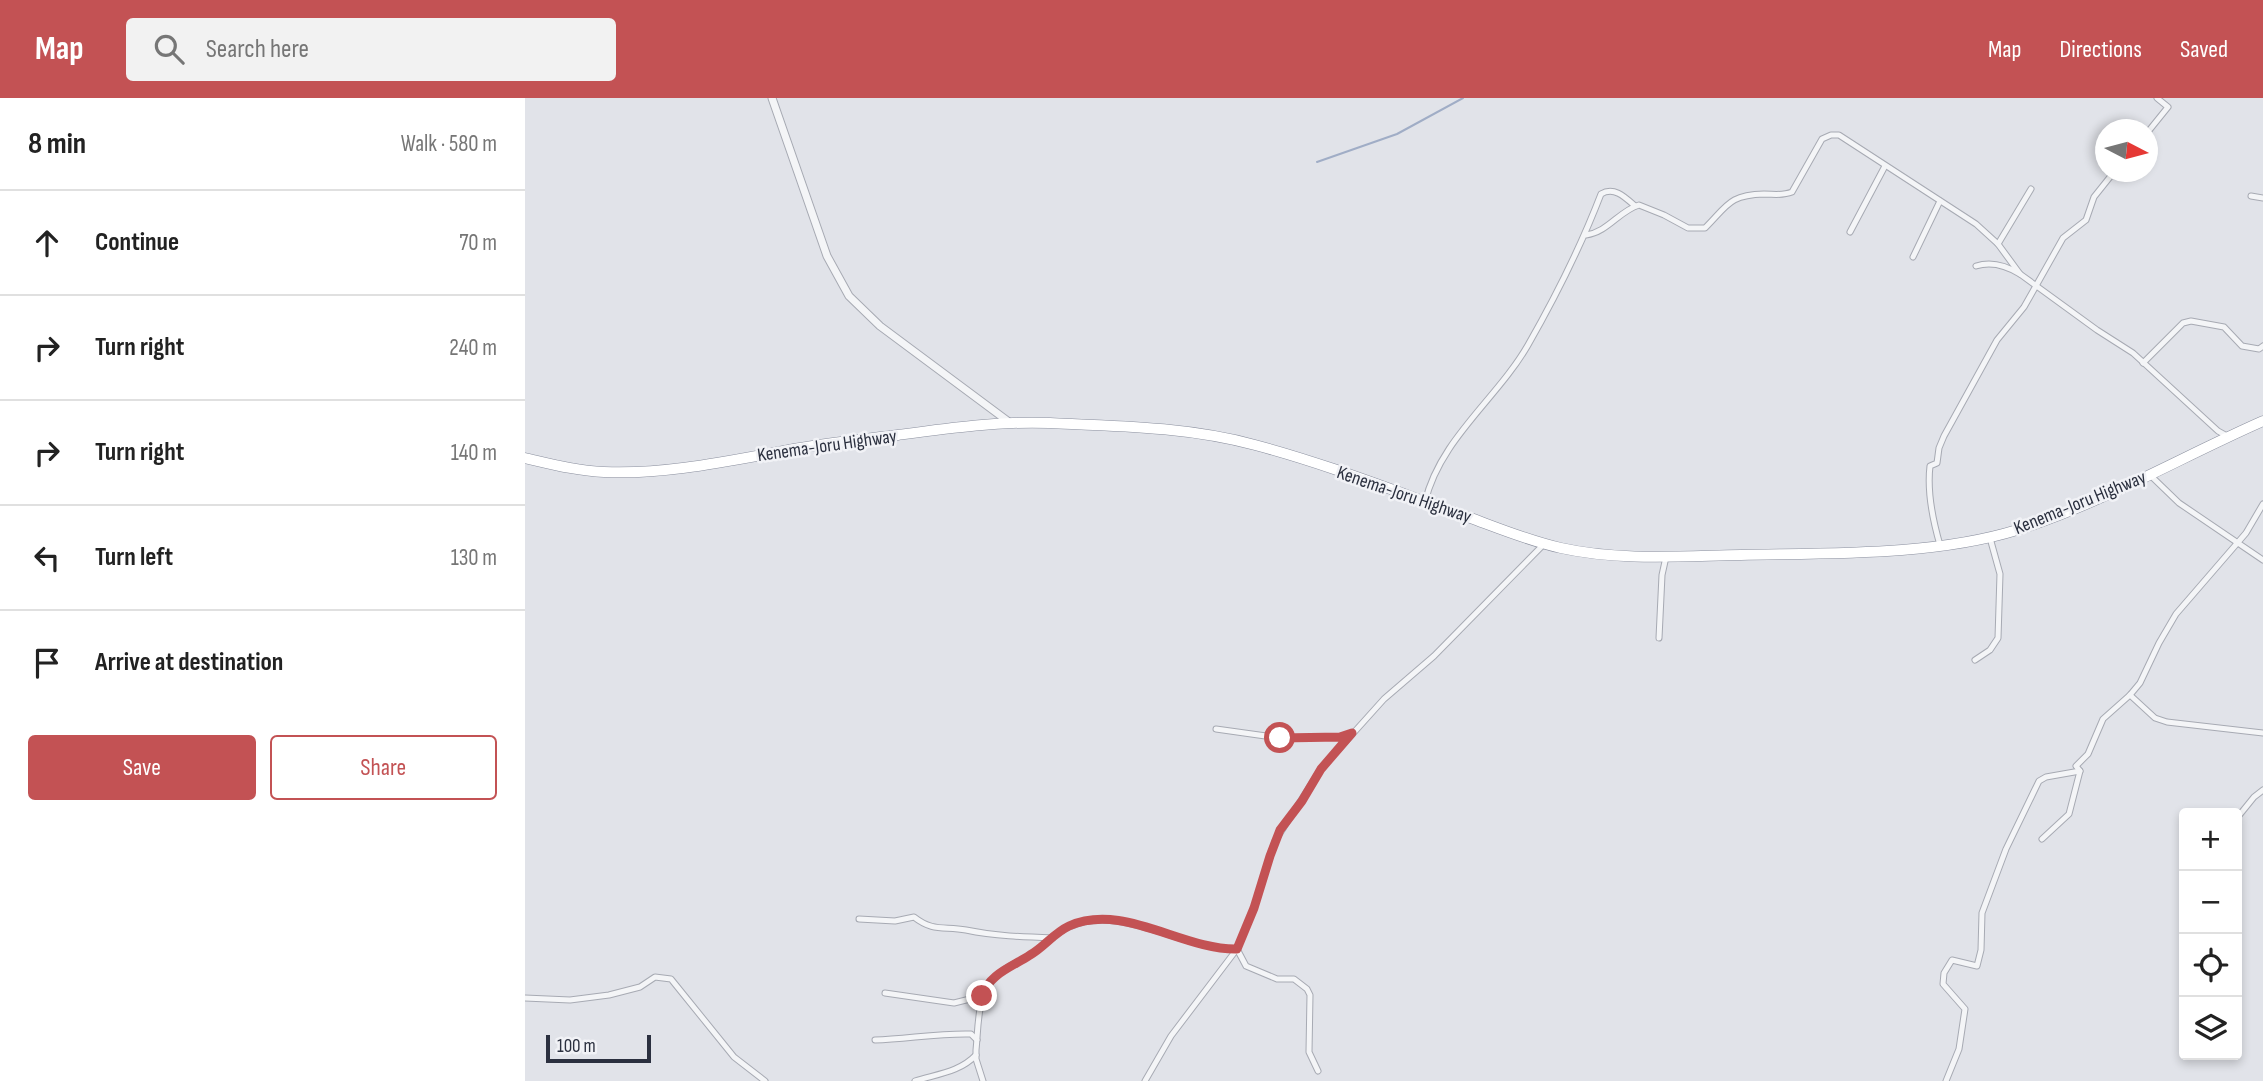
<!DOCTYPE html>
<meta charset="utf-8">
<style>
body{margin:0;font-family:"Sofia Sans Condensed",sans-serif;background:#f2f2f2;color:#222}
.controls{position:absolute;right:21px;bottom:21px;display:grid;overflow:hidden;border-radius:7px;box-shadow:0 4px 10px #0003}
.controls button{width:63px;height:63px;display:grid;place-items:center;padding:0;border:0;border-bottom:2px solid #e0e0e0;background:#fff;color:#222;font:35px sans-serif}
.compass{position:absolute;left:1570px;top:21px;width:63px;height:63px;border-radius:50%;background:#fff;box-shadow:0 4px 10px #0003;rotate:96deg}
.scale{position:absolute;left:21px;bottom:18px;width:105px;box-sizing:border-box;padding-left:7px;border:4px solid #2b303f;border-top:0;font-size:19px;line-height:24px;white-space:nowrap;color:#2b303f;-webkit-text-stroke:5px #f1f2f6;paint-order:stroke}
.stop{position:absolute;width:21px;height:21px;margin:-16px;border:5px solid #c35254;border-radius:50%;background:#fff}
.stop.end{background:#c35254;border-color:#fff;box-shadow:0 2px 7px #0008}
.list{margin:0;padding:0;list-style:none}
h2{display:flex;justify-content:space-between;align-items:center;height:91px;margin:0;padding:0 28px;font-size:30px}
h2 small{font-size:23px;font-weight:400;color:#767676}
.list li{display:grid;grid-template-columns:46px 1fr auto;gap:21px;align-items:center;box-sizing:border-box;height:105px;padding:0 28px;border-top:2px solid #e0e0e0}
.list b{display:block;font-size:26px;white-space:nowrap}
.list em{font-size:23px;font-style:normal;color:#767676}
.actions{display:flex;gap:14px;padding:21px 28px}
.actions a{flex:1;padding:16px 0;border:2px solid #c35254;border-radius:7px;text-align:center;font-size:24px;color:#c35254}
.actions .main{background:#c35254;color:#fff}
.icon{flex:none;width:38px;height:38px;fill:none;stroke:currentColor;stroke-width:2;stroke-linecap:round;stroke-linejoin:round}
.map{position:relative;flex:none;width:1738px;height:983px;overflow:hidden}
header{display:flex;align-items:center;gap:42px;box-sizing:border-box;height:98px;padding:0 35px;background:#c35254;color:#fff}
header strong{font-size:33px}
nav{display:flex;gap:38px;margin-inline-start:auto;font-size:24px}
.search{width:490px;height:63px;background:#f2f2f2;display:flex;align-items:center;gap:18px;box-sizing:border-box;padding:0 24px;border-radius:7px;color:#767676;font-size:26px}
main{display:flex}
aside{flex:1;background:#fff}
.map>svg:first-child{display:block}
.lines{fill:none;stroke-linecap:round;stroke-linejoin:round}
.stream{stroke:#a0adc6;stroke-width:2}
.minor-casing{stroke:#a7aab3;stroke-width:7}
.tertiary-casing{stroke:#a7aab3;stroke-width:9}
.trunk-casing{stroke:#8a8f9e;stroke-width:11}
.minor{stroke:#f4f5f7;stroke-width:5}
.tertiary{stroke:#f4f5f7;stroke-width:7}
.trunk{stroke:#fff;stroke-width:10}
.route{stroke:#c35254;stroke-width:9}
.labels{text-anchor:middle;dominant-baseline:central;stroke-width:5;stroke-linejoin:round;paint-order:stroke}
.street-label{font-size:19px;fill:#2b303f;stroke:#f1f2f6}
</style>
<header>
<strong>Map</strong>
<div class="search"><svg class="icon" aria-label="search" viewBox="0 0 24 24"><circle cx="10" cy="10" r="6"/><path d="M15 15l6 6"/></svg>Search here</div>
<nav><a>Map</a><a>Directions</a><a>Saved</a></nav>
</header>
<main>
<aside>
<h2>8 min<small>Walk · 580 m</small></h2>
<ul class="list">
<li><svg class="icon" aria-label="ahead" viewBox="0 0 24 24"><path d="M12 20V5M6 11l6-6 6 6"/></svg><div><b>Continue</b></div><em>70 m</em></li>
<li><svg class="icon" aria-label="right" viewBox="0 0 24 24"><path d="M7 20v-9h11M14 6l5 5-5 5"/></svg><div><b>Turn right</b></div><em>240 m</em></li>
<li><svg class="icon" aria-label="right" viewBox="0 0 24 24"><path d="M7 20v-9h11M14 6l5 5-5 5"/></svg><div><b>Turn right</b></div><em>140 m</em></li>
<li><svg class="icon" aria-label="left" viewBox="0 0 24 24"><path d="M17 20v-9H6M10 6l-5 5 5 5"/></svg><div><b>Turn left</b></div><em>130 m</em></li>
<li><svg class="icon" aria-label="arrive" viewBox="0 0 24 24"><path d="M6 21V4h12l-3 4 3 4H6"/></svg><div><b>Arrive at destination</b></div></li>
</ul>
<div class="actions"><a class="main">Save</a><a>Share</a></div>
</aside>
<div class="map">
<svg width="1738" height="983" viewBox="0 0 1738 983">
<rect width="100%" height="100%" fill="#e1e3e9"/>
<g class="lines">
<path class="stream" d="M792,64l80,-28 66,-36"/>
<defs>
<g id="minor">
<path d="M1622,35l21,-26 -11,-9"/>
<path d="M1726,98l12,2"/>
<path d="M1325,134l35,-66"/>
<path d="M1061,137c22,-3 33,-24 53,-30l25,10 24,13h17c23,-23 24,-33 59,-34 10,0 18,2 28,-2l30,-53 9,-4h8l137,89 22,20 22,30"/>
<path d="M1473,146l33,-55"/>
<path d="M1388,159l27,-56"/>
<path d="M1451,168c15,-5 31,0 44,8l77,56 36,23 85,78 9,5"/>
<path d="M1618,265l40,-40 8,-2 33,6 18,19 17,3 4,-3"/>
<path d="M1625,377l29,28 84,57"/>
<path d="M900,404c15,-63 72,-103 103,-157 28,-49 53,-99 73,-151 13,-8 24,3 34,12"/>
<path d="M1415,447c-7,-24 -13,-54 -10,-79l7,-3 2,-15 5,-12 53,-96 27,-33 39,-69 23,-18 8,-23 20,-25"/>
<path d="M1134,540l3,-63 4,-18"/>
<path d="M1450,562l15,-10 8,-12 2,-64 -10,-36"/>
<path d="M1605,597l25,23 12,4 96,11"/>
<path d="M691,631l64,9 60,-1 9,-3"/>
<path d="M1712,720l17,-21 9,-7"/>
<path d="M1517,741l27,-25 11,-43 -4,-5 12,-12 15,-35 27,-24 10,-12 19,-40 17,-29 70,-81 17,-29"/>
<path d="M1658,758l1,-1"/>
<path d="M334,821l36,2 19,-4c19,15 30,9 52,13 29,6 57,7 87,8"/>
<path d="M360,895l69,10 28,-7"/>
<path d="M0,900l45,2 39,-5 31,-8 15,-10 16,2 63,78 31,24"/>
<path d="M350,942c32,-1 64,-7 96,-6l6,6"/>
<path d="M390,983c22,-7 45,-9 61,-26"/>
<path d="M458,983l-7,-22v-9c3,-29 0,-60 26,-79 8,-6 19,-10 28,-16 13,-8 24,-22 39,-28 52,-24 113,23 168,22l9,17 31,13h17l13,10 3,6 -1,57 9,19"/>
<path d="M620,983l26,-45 66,-87 17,-41 21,-67 46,-72 63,-70 50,-43 110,-112"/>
<path d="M1421,983l13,-32 6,-40 -22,-25 1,-11 8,-13 25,6 4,-16 1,-37 24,-64 33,-68 7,-4 34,-6"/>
</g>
<path id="tertiary" d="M247,0l55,158 22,40 31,30 129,96"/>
<path id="trunk" d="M0,360c26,6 52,13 79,14 64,3 133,-13 196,-24 33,-6 65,-9 98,-13 51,-7 100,-14 152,-12 69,3 138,4 205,22 72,19 142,47 213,72 30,11 61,24 93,31 58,13 121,8 180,7 87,-2 192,1 276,-25 86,-27 164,-73 246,-109"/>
</defs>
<use href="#minor" class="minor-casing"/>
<use href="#tertiary" class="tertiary-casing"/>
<use href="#trunk" class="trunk-casing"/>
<use href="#minor" class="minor"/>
<use href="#tertiary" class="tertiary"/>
<use href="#trunk" class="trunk"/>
</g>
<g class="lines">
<path class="route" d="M457,898c7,-22 30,-29 48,-41 14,-8 24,-22 39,-29 54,-24 113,24 168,23l17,-41 16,-52 10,-26 22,-29 19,-32 31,-36 -12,4 -60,1"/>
</g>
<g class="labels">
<g class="street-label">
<text transform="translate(302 348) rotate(-8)">Kenema-Joru Highway</text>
<text transform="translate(879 397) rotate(19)">Kenema-Joru Highway</text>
<text transform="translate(1555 405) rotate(-22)">Kenema-Joru Highway</text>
</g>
</g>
</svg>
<div class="controls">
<button>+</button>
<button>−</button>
<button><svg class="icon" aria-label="locate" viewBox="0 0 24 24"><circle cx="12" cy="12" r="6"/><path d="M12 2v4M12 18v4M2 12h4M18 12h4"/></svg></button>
<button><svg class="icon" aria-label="layers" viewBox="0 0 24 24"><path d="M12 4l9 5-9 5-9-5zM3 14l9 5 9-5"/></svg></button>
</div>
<svg class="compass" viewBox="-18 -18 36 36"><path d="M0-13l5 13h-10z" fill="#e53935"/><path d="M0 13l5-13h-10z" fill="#767676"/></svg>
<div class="scale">100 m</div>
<div class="stop" style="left:755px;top:640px"></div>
<div class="stop end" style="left:457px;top:898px"></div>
</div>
</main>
